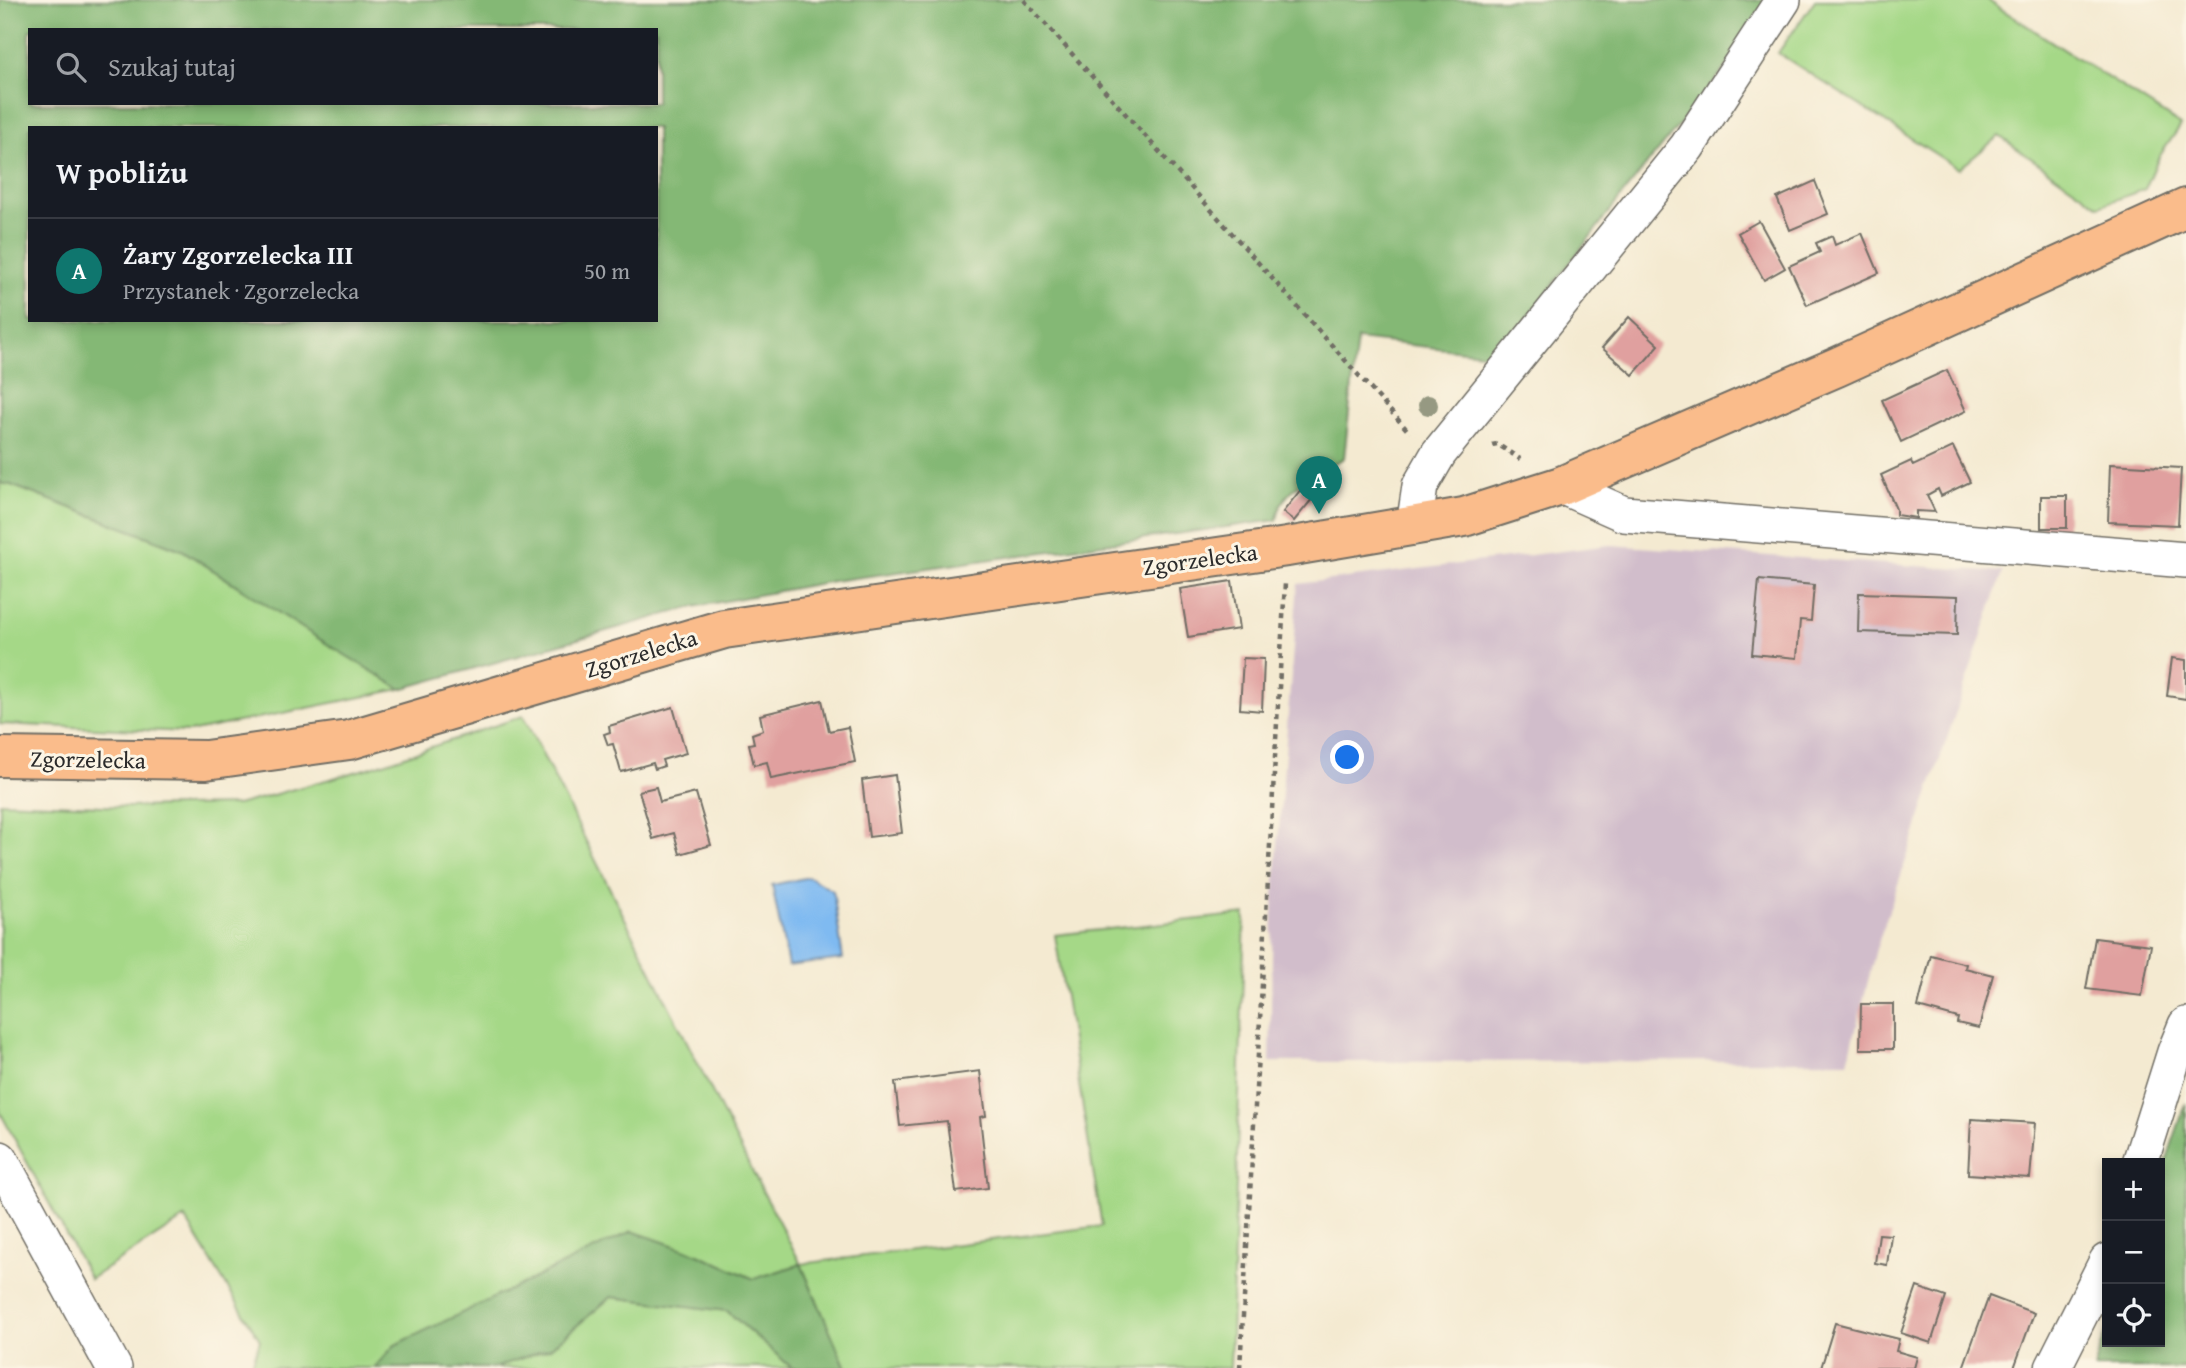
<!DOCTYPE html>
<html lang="pl">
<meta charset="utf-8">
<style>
body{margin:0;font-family:"Gentium Book Plus",serif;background:#20242c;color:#f1f3f6}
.controls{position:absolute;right:21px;bottom:21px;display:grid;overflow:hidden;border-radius:0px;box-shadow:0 4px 10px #0003}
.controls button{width:63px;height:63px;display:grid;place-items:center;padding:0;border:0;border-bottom:2px solid #363941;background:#171b24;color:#f1f3f6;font:35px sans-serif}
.you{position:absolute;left:1348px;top:758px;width:24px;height:24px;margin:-18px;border:5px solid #fff;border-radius:50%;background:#1a73e8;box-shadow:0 0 0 10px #1a73e833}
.badge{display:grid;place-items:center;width:46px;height:46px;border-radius:50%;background:#0f766e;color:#fff;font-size:23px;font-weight:700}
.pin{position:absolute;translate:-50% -58px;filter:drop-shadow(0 2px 4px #0008)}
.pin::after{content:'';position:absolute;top:37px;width:24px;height:21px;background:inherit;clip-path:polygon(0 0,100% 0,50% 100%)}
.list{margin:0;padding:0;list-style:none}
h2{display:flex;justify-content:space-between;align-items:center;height:91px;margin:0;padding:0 28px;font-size:30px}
h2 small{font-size:23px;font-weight:400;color:#9ea1a6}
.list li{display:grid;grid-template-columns:46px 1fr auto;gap:21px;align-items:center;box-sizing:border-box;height:105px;padding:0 28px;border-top:2px solid #363941}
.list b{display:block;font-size:26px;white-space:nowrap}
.list p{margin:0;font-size:23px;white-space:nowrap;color:#9ea1a6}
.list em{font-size:23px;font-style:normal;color:#9ea1a6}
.icon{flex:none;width:38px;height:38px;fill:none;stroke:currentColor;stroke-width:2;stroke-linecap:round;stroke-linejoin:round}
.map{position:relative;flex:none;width:2186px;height:1368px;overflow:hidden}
.search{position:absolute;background:#171b24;box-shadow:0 4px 10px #0003;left:28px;top:28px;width:630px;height:77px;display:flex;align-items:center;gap:18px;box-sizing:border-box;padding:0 24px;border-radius:0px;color:#9ea1a6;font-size:26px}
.panel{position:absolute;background:#171b24;box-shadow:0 4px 10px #0003;left:28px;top:126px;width:630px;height:196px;border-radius:0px}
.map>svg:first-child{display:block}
.industrial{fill:#d1bdcb}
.green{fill:#a5d887;stroke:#688259;stroke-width:2}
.forest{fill:#84b874;stroke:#587250;stroke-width:2;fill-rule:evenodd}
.water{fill:#7fbaf1;stroke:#55728e;stroke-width:2}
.building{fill:#e0a09f}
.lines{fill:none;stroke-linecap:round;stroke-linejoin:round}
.minor-casing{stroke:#716e65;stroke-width:38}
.major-casing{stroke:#716e65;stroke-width:42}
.path{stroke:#716e65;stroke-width:4.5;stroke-dasharray:5 5;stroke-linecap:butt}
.minor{stroke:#fff;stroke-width:35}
.major{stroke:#fabc8b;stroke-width:38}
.tree{fill:#969982}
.labels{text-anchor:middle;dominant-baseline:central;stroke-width:6;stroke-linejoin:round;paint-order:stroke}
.street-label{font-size:23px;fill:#2b2b2b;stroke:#fcf5e5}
</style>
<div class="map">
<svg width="2186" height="1368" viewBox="0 0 2186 1368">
<rect width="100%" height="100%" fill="#fcf5e5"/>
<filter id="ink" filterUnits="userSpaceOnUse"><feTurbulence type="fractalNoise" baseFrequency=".0143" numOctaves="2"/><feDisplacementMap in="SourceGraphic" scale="14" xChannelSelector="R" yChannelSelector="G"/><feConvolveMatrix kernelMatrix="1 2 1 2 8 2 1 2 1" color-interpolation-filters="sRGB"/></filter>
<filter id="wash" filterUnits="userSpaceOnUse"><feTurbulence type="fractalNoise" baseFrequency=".00686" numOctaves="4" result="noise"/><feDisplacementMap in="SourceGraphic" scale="28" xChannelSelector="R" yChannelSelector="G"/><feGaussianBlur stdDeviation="1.57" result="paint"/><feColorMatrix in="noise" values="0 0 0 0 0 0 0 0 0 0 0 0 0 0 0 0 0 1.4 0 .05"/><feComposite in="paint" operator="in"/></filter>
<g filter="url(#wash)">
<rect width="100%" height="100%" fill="#f4ead1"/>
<path class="industrial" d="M1610,545l393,27 -127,377 -28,112 -578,1 3,-153 25,-325z"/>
<g class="green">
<path d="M1815,0h172l194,125 -22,32 -14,32 -46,17 -100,-70 -40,33 -181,-116z"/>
<path d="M0,483l11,2 171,65 142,92 77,47 -212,43 -189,-8z"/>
<path d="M523,716l230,457 48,91 301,-38 -47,-291 190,-21 -15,454h-384l-45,-104 -47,15 -56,-25 -303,91 -21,23h-123l9,-28 -75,-122 -95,61 -90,-167v-310l128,5 109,-2 132,-37z"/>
<path d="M611,1297l116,14 65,57h-298l56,-20z"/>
</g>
<g class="forest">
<path d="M0,0h1777l-11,18 -139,171 -128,166 -142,-16 -13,119c-26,14 -64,30 -67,62l-444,61 -145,27 -287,81 -77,-47 -142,-92 -171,-65 -11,-2zM30,30h626v73h-626zM30,128h626v192h-626z"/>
<path d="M2186,1103v265h-92l13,-38v12h53v-163z"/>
<path d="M632,1231l66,23 56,25 47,-15 45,104h-54l-65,-57 -116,-14 -61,51 -56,20h-120l21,-23z"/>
</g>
<path class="water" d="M809,877l24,14 10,68 -55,7 -16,-81z"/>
<g id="blocks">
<g class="building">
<path d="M1815,181l13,33 -38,16 -13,-32z"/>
<path d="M1759,221l26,47 -21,12 -26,-47z"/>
<path d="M1862,233l17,40 -72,32 -18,-39 31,-14 -4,-9 16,-7 3,9z"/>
<path d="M1629,317l30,28 -26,30 -31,-27z"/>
<path d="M1947,370l19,41 -65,31 -19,-42z"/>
<path d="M1953,447l17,35 -29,14 -3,-7 -11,6 8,17 -19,-1v7l-20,-3v-6l-15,-34 30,-14 2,5z"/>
<path d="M2110,464l71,4 -3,57 -70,-3z"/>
<path d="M1302,488l11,10 -19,23 -11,-9z"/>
<rect x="2041" y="496" width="26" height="32"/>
<path d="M1759,580l55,5 -3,36 -11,-1 -3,38 -45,-4z"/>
<path d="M1232,581l7,48 -51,8 -8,-48z"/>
<path d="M1859,593l99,3 -1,39 -99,-3z"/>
<path d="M1243,658l21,1 -2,52 -22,-2z"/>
<path d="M2172,658l14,2v39l-19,-3z"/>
<path d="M822,700l7,31 19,-4 7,35 -84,17 -4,-17 -13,3 -5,-21 5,-1 -2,-9 11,-4 -3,-15z"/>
<path d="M673,707l13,46 -24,7 2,6 -9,3 -2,-6 -32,9 -8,-28 -5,1 -4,-11 6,-2 -1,-6z"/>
<path d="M895,775l7,58 -33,4 -7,-57z"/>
<path d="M656,787l4,15 36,-9 15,52 -31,9 -6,-21 -21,6 -14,-48z"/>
<path d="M2095,938l56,7 -9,51 -56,-7z"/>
<path d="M1931,955l35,9 -1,4 28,7 -14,53 -22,-5 1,-5 -40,-11z"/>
<path d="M1861,1004h32v45h-33z"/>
<path d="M980,1071l6,45 -6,1 8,71 -32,4 -9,-71 -47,5 -5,-44z"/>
<path d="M1971,1119l64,4 -5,55 -62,-4z"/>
<path d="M1879,1234l12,1 -4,30 -12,-2z"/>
<path d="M1917,1287l29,10 -15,46 -30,-10z"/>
<path d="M1989,1296l45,17 -20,55h-51z"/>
<path d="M1835,1323l64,16 -3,12 21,6 -3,11h-93z"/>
</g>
</g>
</g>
<g filter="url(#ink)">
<use href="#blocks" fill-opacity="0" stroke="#716e65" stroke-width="2"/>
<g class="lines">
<defs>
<g id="minor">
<path d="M1561,486l63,28 562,46"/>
<path d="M1414,527l6,-41 19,-33 248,-306 96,-147"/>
<path d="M0,1159l114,209"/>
<path d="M2140,1163l35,-111 11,-27"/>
<path d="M2053,1368l54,-107"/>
</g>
<path id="major" d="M0,757l206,3 143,-20 375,-111 563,-82 177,-30 97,-31 276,-119 349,-159"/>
</defs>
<use href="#minor" class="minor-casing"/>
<use href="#major" class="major-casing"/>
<g class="path">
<path d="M1024,0l386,433"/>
<path d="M1492,445l5,-1 23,15"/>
<path d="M1240,1368l45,-785"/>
</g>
<use href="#minor" class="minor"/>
<use href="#major" class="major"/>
</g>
<circle class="tree" cx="1428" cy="405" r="10"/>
</g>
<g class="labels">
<g class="street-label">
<text transform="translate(1200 559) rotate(-8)">Zgorzelecka</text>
<text transform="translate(641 653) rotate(-17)">Zgorzelecka</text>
<text transform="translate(88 759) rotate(1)">Zgorzelecka</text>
</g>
</g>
</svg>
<div class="controls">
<button>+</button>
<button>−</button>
<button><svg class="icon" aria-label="locate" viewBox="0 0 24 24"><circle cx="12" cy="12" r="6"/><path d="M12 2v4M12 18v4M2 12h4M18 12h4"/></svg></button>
</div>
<div class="you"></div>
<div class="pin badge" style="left:1319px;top:514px">A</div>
<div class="search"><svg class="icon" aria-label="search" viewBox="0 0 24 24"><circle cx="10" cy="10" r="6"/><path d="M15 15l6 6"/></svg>Szukaj tutaj</div>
<section class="panel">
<h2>W pobliżu<small></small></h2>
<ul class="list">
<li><span class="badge">A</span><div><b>Żary Zgorzelecka III</b><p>Przystanek · Zgorzelecka</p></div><em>50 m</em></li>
</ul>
</section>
</div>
